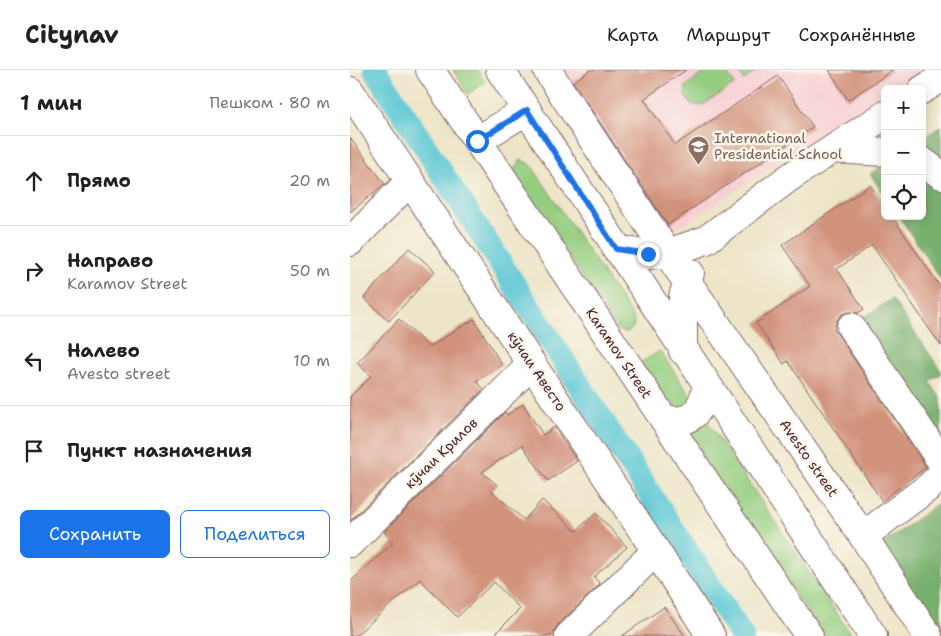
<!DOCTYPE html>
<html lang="ru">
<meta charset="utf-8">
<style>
body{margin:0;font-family:"Shantell Sans",sans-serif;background:#f6f6f6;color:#202124}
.controls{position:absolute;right:15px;top:15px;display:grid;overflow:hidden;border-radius:8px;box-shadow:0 2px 12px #0003}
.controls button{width:45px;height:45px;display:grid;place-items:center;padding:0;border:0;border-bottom:1px solid #e0e0e0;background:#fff;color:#202124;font:25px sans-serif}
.stop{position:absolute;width:15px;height:15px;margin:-11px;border:4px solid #1a73e8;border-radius:50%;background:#fff}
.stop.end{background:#1a73e8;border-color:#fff;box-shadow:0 1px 5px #0008}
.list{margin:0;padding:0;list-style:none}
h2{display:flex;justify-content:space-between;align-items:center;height:65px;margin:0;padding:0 20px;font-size:21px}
h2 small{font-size:16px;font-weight:400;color:#757577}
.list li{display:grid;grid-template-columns:32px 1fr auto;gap:15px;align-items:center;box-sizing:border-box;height:90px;padding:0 20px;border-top:1px solid #e0e0e0}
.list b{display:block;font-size:19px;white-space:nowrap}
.list p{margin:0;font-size:16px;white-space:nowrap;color:#757577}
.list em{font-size:16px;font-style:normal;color:#757577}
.actions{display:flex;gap:10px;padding:15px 20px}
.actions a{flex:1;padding:11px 0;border:1px solid #1a73e8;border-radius:8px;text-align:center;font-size:18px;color:#1a73e8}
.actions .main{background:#1a73e8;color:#fff}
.icon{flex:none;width:28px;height:28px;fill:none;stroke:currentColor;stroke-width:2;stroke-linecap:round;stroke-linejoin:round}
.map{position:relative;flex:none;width:591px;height:566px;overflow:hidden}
header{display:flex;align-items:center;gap:30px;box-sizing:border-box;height:70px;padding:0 25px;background:#fff;border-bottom:1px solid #e0e0e0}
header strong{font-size:24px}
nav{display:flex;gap:28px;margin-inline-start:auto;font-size:18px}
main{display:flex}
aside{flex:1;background:#fff}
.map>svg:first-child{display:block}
.built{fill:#f7cfd4}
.green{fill:#95cd80;stroke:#707656}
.forest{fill:#78b06e;stroke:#61684c}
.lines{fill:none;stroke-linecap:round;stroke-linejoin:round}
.canal{stroke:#5ec9d6;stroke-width:24}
.building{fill:#d2937d}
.minor-casing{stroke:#836462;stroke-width:30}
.major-casing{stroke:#836462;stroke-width:30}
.minor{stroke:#fff;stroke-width:28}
.major{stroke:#fff;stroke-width:28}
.route{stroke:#1a73e8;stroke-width:6}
.labels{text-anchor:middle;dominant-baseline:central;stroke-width:5;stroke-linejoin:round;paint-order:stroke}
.education-label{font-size:14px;fill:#785e54;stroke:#fbf7ec;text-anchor:start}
.street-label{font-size:14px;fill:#4a1f2b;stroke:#fbf7ec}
</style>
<header>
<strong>Citynav</strong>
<nav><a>Карта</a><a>Маршрут</a><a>Сохранённые</a></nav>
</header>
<main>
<aside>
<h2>1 мин<small>Пешком · 80 m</small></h2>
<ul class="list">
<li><svg class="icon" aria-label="ahead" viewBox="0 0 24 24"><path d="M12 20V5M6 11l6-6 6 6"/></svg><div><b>Прямо</b></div><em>20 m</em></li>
<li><svg class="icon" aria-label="right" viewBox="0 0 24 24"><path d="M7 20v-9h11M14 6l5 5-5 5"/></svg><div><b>Направо</b><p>Karamov Street</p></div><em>50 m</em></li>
<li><svg class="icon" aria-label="left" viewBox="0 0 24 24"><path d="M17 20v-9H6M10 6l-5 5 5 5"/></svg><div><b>Налево</b><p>Avesto street</p></div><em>10 m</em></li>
<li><svg class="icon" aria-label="arrive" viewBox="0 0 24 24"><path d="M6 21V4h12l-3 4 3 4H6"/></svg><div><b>Пункт назначения</b></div></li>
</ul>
<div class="actions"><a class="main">Сохранить</a><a>Поделиться</a></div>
</aside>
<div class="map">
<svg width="591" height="566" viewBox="0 0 591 566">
<rect width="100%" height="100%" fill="#fbf7ec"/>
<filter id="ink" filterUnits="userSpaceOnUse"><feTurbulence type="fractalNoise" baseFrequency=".02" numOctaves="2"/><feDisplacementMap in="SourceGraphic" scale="10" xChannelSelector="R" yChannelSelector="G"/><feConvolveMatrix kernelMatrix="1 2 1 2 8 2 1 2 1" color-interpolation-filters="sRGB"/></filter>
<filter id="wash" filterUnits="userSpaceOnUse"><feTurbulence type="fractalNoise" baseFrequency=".0096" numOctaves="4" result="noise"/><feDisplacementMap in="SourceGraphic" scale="20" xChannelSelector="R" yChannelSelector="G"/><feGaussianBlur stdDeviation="1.12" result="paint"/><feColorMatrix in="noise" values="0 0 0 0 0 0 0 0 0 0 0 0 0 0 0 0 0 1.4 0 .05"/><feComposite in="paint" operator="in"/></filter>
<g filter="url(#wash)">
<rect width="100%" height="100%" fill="#ede5c7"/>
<path class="built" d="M211,0h362l-29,19h-9v6l-220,141z"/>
<g class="green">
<path d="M103,0h25l7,12 -17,12z"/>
<path d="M358,0h16l11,14 -34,22 -10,-2 -6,-8 1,-10z"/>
<path d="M387,0h20l-13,10z"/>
<path d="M171,90l10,5 101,151c6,12 -4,21 -15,13l-102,-155 -1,-5z"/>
<path d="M310,281l192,285h-29l-183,-273z"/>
</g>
<g class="forest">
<path d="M591,56v154l-42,-64h23v-77z"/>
<path d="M535,94v31l-15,-21z"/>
<path d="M542,229l49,72v3l-11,8 11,17v48l-84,-125z"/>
<path d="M591,431v135l-62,-89z"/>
</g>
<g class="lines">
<path class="canal" d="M25,0l367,566"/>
</g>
<g id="blocks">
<g class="building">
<path d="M240,0h96l-42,29 31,46 103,-69 35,51 -145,98 -95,-143z"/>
<path d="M479,0h64l-45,30z"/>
<path d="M0,68l35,46 -35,28z"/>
<path d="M520,115l15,21v10h7l49,72v58l-69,-101 -35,24 27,40 -6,4 -9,-1 -7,2 -5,6 -3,9 92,138 -44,34 -94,-140 -4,3 -28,-41 54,-37 -28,-41z"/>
<path d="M59,178l26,23 -46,50 -25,-23z"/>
<path d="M49,249l30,28 45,-28 28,46 -26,16 8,8 -134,132v-124l21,-21 -14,-13z"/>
<path d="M173,334l20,31 11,-8 23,34 -29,20 -26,-36 -40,27 15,13 -5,6 32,29 18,-20 34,31 20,-18 31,34 -33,30 6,7 -42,41 -7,11h-58l27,-27 -26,-27 -37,35 -37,-38 -65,57h-5v-54l43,-39 -9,-11 121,-120 2,3z"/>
<path d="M314,537l21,29h-63z"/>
</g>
</g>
</g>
<g filter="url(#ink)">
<use href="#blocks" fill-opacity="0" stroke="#836462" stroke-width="1"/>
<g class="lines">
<defs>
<g id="minor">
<path d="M197,0l125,190 191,276 65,100"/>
<path d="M572,20l19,-12"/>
<path d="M0,21l306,460 -87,85"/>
<path d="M483,79l52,3"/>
<path d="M572,91l19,14"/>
<path d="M0,172l60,-61"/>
<path d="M266,179l32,6 20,-2 38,-13 84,-63 95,-62"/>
<path d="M501,257l90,134"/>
<path d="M333,281v-54l7,-24"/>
<path d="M513,466l67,-50 11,-11"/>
<path d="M0,473l182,-179"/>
<path d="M306,481l55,85"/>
</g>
<g id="major">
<path d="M80,0l379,566"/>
<path d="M150,0l373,566"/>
<path d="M127,71l50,-31"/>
<path d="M314,349c28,6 37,-7 43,-33"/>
</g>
</defs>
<use href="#minor" class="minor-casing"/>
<use href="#major" class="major-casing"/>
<use href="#minor" class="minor"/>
<use href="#major" class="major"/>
</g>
</g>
<g class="lines" filter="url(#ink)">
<path class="route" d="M127,71l50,-31 89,139 32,5"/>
</g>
<defs>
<symbol id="school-pin" viewBox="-11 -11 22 30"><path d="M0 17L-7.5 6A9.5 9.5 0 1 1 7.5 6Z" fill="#8d6e63" stroke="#fbf7ec"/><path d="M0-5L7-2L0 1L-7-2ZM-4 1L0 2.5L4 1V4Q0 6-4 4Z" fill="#fff"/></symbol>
</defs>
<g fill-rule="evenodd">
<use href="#school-pin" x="336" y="64" width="25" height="34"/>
</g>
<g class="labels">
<g class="education-label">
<text x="364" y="68">International<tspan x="364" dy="16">Presidential School</tspan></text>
</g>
<g class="street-label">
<text transform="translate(269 283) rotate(56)">Karamov Street</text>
<text transform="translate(187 301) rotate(56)">кӯчаи Авесто</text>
<text transform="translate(91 383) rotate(-44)">кӯчаи Крилов</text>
<text transform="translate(459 388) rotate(55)">Avesto street</text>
</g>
</g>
</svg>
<div class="controls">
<button>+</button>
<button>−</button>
<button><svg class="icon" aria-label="locate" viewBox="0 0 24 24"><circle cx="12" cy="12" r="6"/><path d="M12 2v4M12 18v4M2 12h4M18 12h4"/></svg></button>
</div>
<div class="stop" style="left:127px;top:71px"></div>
<div class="stop end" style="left:298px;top:184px"></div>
</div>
</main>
